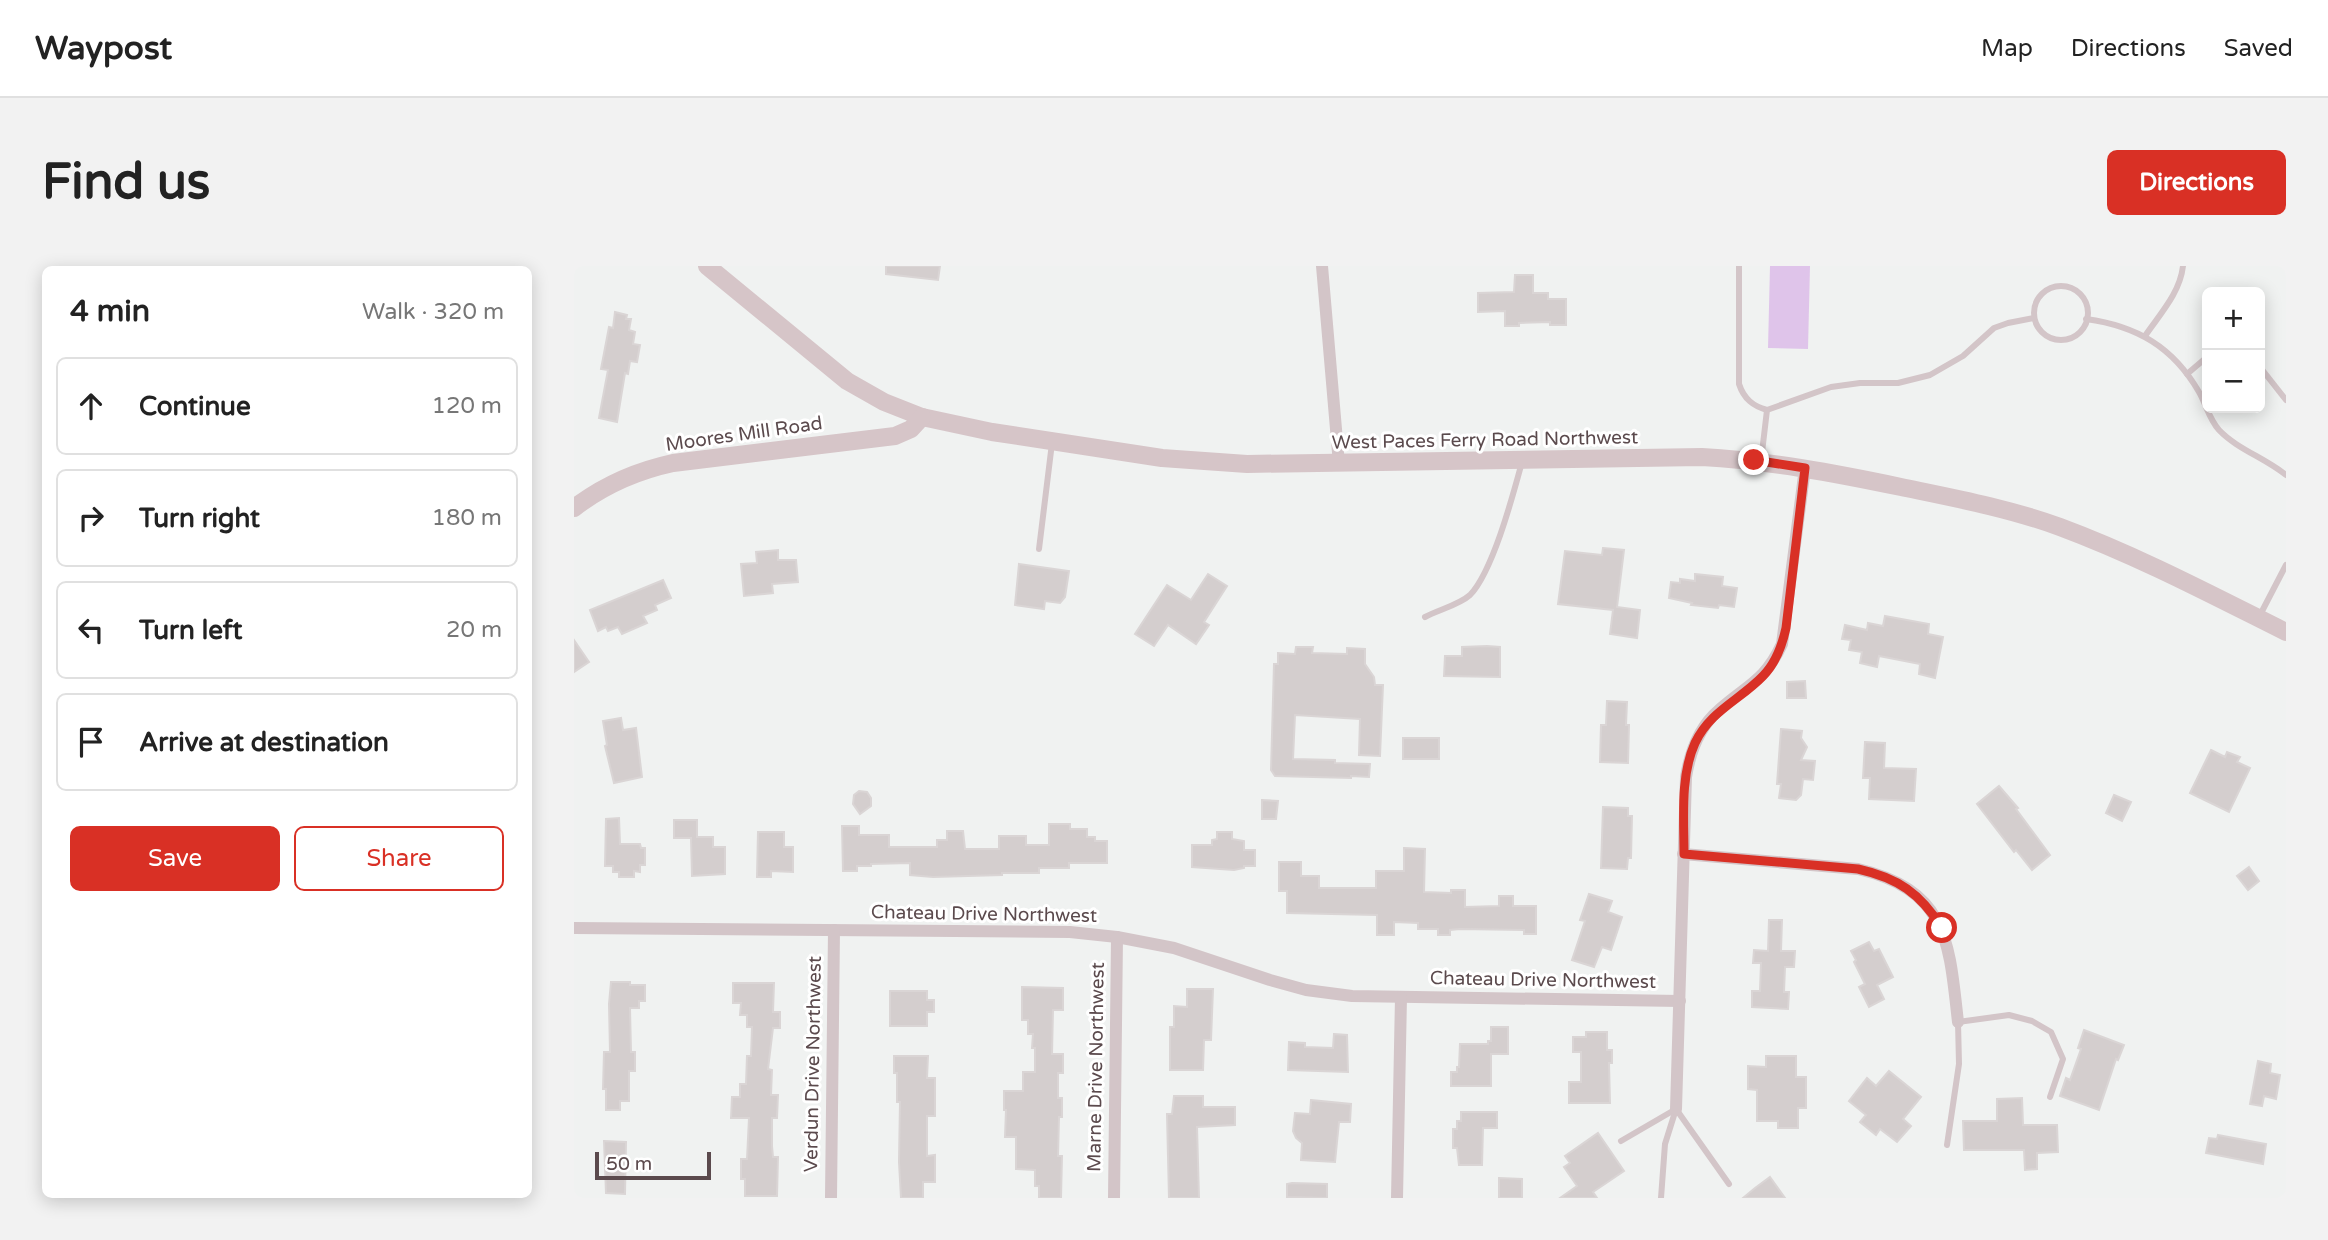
<!DOCTYPE html>
<meta charset="utf-8">
<style>
body{margin:0;font-family:"Varela Round",sans-serif;background:#f2f2f2;color:#222}
.controls{position:absolute;right:21px;top:21px;display:grid;overflow:hidden;border-radius:10px;box-shadow:0 4px 18px #0003}
.controls button{width:63px;height:63px;display:grid;place-items:center;padding:0;border:0;border-bottom:2px solid #e0e0e0;background:#fff;color:#222;font:35px sans-serif}
.scale{position:absolute;left:21px;bottom:18px;width:116px;box-sizing:border-box;padding-left:7px;border:4px solid #5b4a4d;border-top:0;font-size:19px;line-height:24px;white-space:nowrap;color:#5b4a4d;-webkit-text-stroke:5px #fff;paint-order:stroke}
.stop{position:absolute;width:21px;height:21px;margin:-16px;border:5px solid #d93025;border-radius:50%;background:#fff}
.stop.end{background:#d93025;border-color:#fff;box-shadow:0 2px 7px #0008}
.list{margin:0;padding:0;list-style:none}
h2{display:flex;justify-content:space-between;align-items:center;height:91px;margin:0;padding:0 28px;font-size:30px}
h2 small{font-size:23px;font-weight:400;color:#767676}
.list li{display:grid;grid-template-columns:46px 1fr auto;gap:21px;align-items:center;box-sizing:border-box;height:98px;margin:0 14px 14px;padding:0 14px;border:2px solid #e0e0e0;border-radius:10px}
.list b{display:block;font-size:26px;white-space:nowrap}
.list em{font-size:23px;font-style:normal;color:#767676}
.actions{display:flex;gap:14px;padding:21px 28px}
.actions a{flex:1;padding:16px 0;border:2px solid #d93025;border-radius:10px;text-align:center;font-size:24px;color:#d93025}
.actions .main{background:#d93025;color:#fff}
.icon{flex:none;width:38px;height:38px;fill:none;stroke:currentColor;stroke-width:2;stroke-linecap:round;stroke-linejoin:round}
.map{position:relative;flex:none;width:1712px;height:932px;overflow:hidden;border-radius:10px}
header{display:flex;align-items:center;gap:42px;box-sizing:border-box;height:98px;padding:0 35px;background:#fff;border-bottom:2px solid #e0e0e0}
header strong{font-size:33px}
nav{display:flex;gap:38px;margin-inline-start:auto;font-size:24px}
.intro{display:flex;align-items:center;justify-content:space-between;box-sizing:border-box;height:168px;padding:0 42px}
h1{margin:0;font-size:49px}
.button{padding:18px 32px;border-radius:10px;background:#d93025;color:#fff;font-size:24px;font-weight:700}
main{display:flex;gap:42px;padding:0 42px}
aside{flex:1;background:#fff;border-radius:10px;box-shadow:0 4px 18px #0003}
.map>svg:first-child{display:block}
.green{fill:#dfc4ea}
.building{fill:#d4cece;stroke:#dad5d5;stroke-width:2}
.lines{fill:none;stroke-linecap:round;stroke-linejoin:round}
.lane{stroke:#d3c5c8;stroke-width:6}
.street{stroke:#d3c5c8;stroke-width:12}
.secondary{stroke:#d6c5c8;stroke-width:18}
.route{stroke:#d93025;stroke-width:9}
.labels{text-anchor:middle;dominant-baseline:central;stroke-width:6;stroke-linejoin:round;paint-order:stroke}
.street-label{font-size:19px;fill:#5b4a4d;stroke:#fff}
</style>
<header>
<strong>Waypost</strong>
<nav><a>Map</a><a>Directions</a><a>Saved</a></nav>
</header>
<div class="intro"><h1>Find us</h1><a class="button">Directions</a></div>
<main>
<aside>
<h2>4 min<small>Walk · 320 m</small></h2>
<ul class="list">
<li><svg class="icon" aria-label="ahead" viewBox="0 0 24 24"><path d="M12 20V5M6 11l6-6 6 6"/></svg><div><b>Continue</b></div><em>120 m</em></li>
<li><svg class="icon" aria-label="right" viewBox="0 0 24 24"><path d="M7 20v-9h11M14 6l5 5-5 5"/></svg><div><b>Turn right</b></div><em>180 m</em></li>
<li><svg class="icon" aria-label="left" viewBox="0 0 24 24"><path d="M17 20v-9H6M10 6l-5 5 5 5"/></svg><div><b>Turn left</b></div><em>20 m</em></li>
<li><svg class="icon" aria-label="arrive" viewBox="0 0 24 24"><path d="M6 21V4h12l-3 4 3 4H6"/></svg><div><b>Arrive at destination</b></div></li>
</ul>
<div class="actions"><a class="main">Save</a><a>Share</a></div>
</aside>
<div class="map">
<svg width="1712" height="932" viewBox="0 0 1712 932">
<rect width="100%" height="100%" fill="#f0f2f1"/>
<path class="green" d="M1196,0h40l-2,83 -40,-1z"/>
<g class="building">
<path d="M312,0h54l-2,14 -52,-6z"/>
<path d="M941,9h18v18h15v6h18v26h-16v-3l-31,1v3h-14v-15l-27,1v-19l36,-1z"/>
<path d="M41,46l12,3 -1,4h5l-2,11 6,2 -2,12 7,1 -3,17 -7,-1 -2,13 -3,-1 -8,49 -18,-4 9,-48 -7,-1 8,-42 4,1z"/>
<path d="M1029,282l21,2 -7,57 23,3 -3,28 -27,-4 3,-24 -55,-6 7,-53 37,4z"/>
<path d="M204,284v10h18l2,22 -26,2 1,9 -29,3 -3,-32 16,-1 -1,-11z"/>
<path d="M445,298l50,7 -4,26 -5,6 -15,-2 -1,8 -29,-4z"/>
<path d="M634,308l19,12 -23,36 5,3 -13,19 -28,-19 -14,21 -19,-12 32,-49 24,15z"/>
<path d="M1121,308l28,3 -1,9 15,2 -3,19 -15,-2 -1,3 -27,-3 1,-2 -23,-5 2,-16 9,1v-4l15,2z"/>
<path d="M89,314l8,18 -16,7 2,5 -14,6 4,7 -25,11 -4,-7 -10,4 -2,-4 -8,4 -8,-21z"/>
<path d="M1311,350l44,8 -1,10 15,3 -8,41 -16,-4 1,-10 -41,-8 -2,11 -17,-4 2,-11 -13,-2 2,-10 -9,-1 3,-14 22,5 1,-7 15,3z"/>
<path d="M0,374l15,22 -15,10z"/>
<path d="M913,380l13,1v30l-56,-1 1,-20h17v-9z"/>
<path d="M722,381h17l-1,6 35,1v-6l18,1v15l9,13 1,8h8l-3,71 -21,-1 1,-36 -65,-4 -2,44 42,1v3l35,1 -1,13 -18,-1v2l-76,-2 -4,-6 3,-106h4v-11l17,1z"/>
<path d="M1231,415l1,17h-19v-16z"/>
<path d="M1033,435l20,1 -1,23h3l-1,38 -28,-1 1,-37h5z"/>
<path d="M47,452l2,12 13,-2 6,49 -28,6 -9,-37 2,-1 -4,-24z"/>
<path d="M1207,463l21,2 -1,7 6,9 -6,13 14,1 -2,19 -10,-1 -2,16 -5,5 -17,-2 2,-14h-4z"/>
<rect x="829" y="472" width="36" height="21"/>
<path d="M1291,476l20,1 -1,25 32,1 -2,32 -45,-2 1,-21h-7z"/>
<path d="M1637,484l14,7 2,-5 13,5 -3,5 13,6 -21,44 -39,-19z"/>
<path d="M1425,520l19,22 -2,1 34,46 -18,15 -16,-20 -2,2 -37,-48z"/>
<path d="M285,525l8,1 4,6v8l-11,8 -7,-10 1,-9z"/>
<path d="M1540,529l17,7 -9,19 -16,-8z"/>
<path d="M688,534l16,1 -2,18h-14z"/>
<path d="M1029,541l25,1v8h4l-1,42h-3l-1,11 -26,-1z"/>
<path d="M45,552l1,26h20l1,4h4v17h-5v7l-6,-1v6h-15v-5h-6v-6h-8l1,-47z"/>
<path d="M100,554h23v17h16v10h12v27l-33,2 -1,-38h-17z"/>
<path d="M475,558h21v5h17v8h8v4h12v22h-38v5h-30v5h-37v2l-69,2 -23,-2v-12l-39,1v2h-14v5h-14l-1,-45h17v9h30v12h48v-7h10v-9h16l2,18h34v-13h27v9h23z"/>
<path d="M184,566h26v15h9v25l-22,-1v6h-14z"/>
<path d="M643,566h15v7l12,2v9h11v16h-11v2l-10,2 -42,-3v-22h20v-5l5,-1z"/>
<path d="M830,582l21,1 -1,43 27,1v-3h14v17l34,-1v-10h14v10h23v28h-12v-4l-64,-1 -10,1v5h-12v-6h-20v-6l-24,-1v13h-17v-20l-90,-2v-22h-8v-29h22v14h18v12h57v-17h28z"/>
<path d="M1675,601l10,14 -11,9 -11,-14z"/>
<path d="M1015,628l23,7 -4,11 14,5 -11,33 -9,-3 -8,20 -22,-7 13,-39 -5,-1z"/>
<path d="M1195,654h13l-1,31h14l-1,16h-9l-1,25h5l-1,17 -36,-2v-16h8l1,-28h-8l1,-13 14,1z"/>
<path d="M1295,676l5,9 5,-2 14,28 -16,8 7,14 -15,8 -10,-20 6,-3 -11,-22 2,-2 -5,-9z"/>
<path d="M37,716h19v3h15v16h-6v7h-9l1,44h4v19h-6v30h-9v9h-14v-21h-3l1,-37h6l-1,-48z"/>
<path d="M159,717h41l-1,29h7v16h-7l-5,41 4,1 -1,25h7l-1,23h-5v28l1,11h5l-1,39h-32v-17h-4v-20h6l2,-41h-18l1,-21h8v-13h6l1,-28h4l1,-29h-5v-12h-7l1,-12h-8z"/>
<path d="M448,721l41,1v22h-10l-1,44h11v19h-5v25h4v19h-3l-1,39h4l-1,42h-22v-12h-4v-16l-19,-1v-32h-11l1,-27h-2v-19h19v-19h12v-24h-3l1,-14h-5v-14h-6z"/>
<path d="M613,723h26l-2,51h-7l-1,30h-33v-43h4v-21l13,1z"/>
<path d="M316,725h37v9h7v12h-7v14h-37z"/>
<path d="M917,761h17v27h-17v32h-40v-14h6v-5h2l1,-23h28v-3h3z"/>
<path d="M1510,764l40,15 -6,15 -2,-1 -17,51 -39,-14 6,-18 4,2 11,-31 -3,-1z"/>
<path d="M1012,766h21v18h5v13h-3l1,40h-41v-21h12v-30h-8v-15h13z"/>
<path d="M760,768l13,1 1,37 -60,-2 1,-28 16,1v4l28,1z"/>
<path d="M320,790h34l-1,22h8v38h-8v40l8,-1v27h-12v16h-22l-2,-36 1,-60h-3v-29h-3z"/>
<path d="M1192,790h30v21h10v31h-8v20h-20v-7h-21v-31l-9,-1v-23l18,1z"/>
<path d="M1684,795l13,3 -1,9 10,2 -4,24 -12,-3 -2,10 -12,-2z"/>
<path d="M1315,805l32,26 -18,22 8,7 -14,16 -17,-13 -4,6 -16,-13 6,-7 -17,-14 18,-23 9,8z"/>
<path d="M600,830h29v11h32v18l-38,2 2,71h-30l-2,-84h5z"/>
<path d="M1448,832l1,27h34l1,27 -21,1v16l-12,1 -1,-20h-60l-1,-29h34v-22z"/>
<path d="M737,834l40,4 -1,18h-11l-4,40 -34,-2 1,-17 -6,-5 -3,-7 2,-18 15,1z"/>
<path d="M887,846h36v16h-14l-1,37h-23l-2,-17h-4v-19h4v-8h4z"/>
<path d="M1024,867l26,38 -31,21 4,6h-37l17,-12 -13,-19 6,-4 -5,-7z"/>
<path d="M1644,869l48,9 -3,20 -57,-11 3,-15 8,1z"/>
<path d="M30,875l22,1 -1,52 -19,-1z"/>
<path d="M1196,911l15,21h-42l12,-10z"/>
<path d="M925,912l23,1v19h-23z"/>
<path d="M718,917l35,1v14l-40,-1v-13z"/>
</g>
<g class="lines">
<g class="lane">
<path d="M1165,0v118c5,15 14,22 28,26"/>
<circle cx="1487" cy="47" r="27"/>
<path d="M1512,53c51,7 87,28 113,73 7,12 10,27 20,38 18,19 46,28 67,45"/>
<path d="M1571,70c15,-22 35,-43 38,-70"/>
<path d="M1686,101l26,33"/>
<path d="M1613,108l20,-17"/>
<path d="M1187,195l6,-51 64,-23 29,-4h38l32,-8 33,-19 31,-28 14,-5 26,-5"/>
<path d="M465,283l13,-106"/>
<path d="M851,351c13,-7 34,-12 45,-22 23,-24 43,-100 52,-133"/>
<path d="M1685,351l27,-52"/>
<path d="M1102,843l53,75"/>
<path d="M1047,875l55,-32"/>
<path d="M1373,879l12,-81 -1,-42 51,-7 23,6 19,11 12,27 -13,38"/>
<path d="M1087,932l4,-54 11,-35"/>
</g>
<g class="street">
<path d="M748,0l17,198"/>
<path d="M1109,588l175,15c90,21 91,73 100,153"/>
<path d="M0,662l496,4 47,5 57,11 96,32 36,10 46,6 328,5"/>
<path d="M1102,843l10,-332c4,-25 13,-50 33,-67 28,-25 46,-29 63,-66l23,-176"/>
<path d="M257,932l3,-268"/>
<path d="M540,932l3,-261"/>
<path d="M823,932l4,-201"/>
</g>
<g class="secondary">
<path d="M133,0l140,115 37,21 38,15 70,15 170,26 85,6 455,-7c68,4 132,16 199,30 53,11 107,21 159,40 78,29 152,68 226,105"/>
<path d="M0,242c30,-23 62,-37 99,-45l222,-27 16,-7 11,-12"/>
</g>
</g>
<g class="lines">
<path class="route" d="M1180,194l51,8 -19,160c-4,18 -10,35 -23,48 -23,24 -53,35 -68,67 -15,33 -11,75 -11,111l174,15c40,9 62,24 84,59"/>
</g>
<g class="labels">
<g class="street-label">
<text transform="translate(170 168) rotate(-8)">Moores Mill Road</text>
<text transform="translate(911 174) rotate(-1)">West Paces Ferry Road Northwest</text>
<text transform="translate(410 648) rotate(1)">Chateau Drive Northwest</text>
<text transform="translate(969 714) rotate(1)">Chateau Drive Northwest</text>
<text transform="translate(239 798) rotate(-89)">Verdun Drive Northwest</text>
<text transform="translate(522 801) rotate(-89)">Marne Drive Northwest</text>
</g>
</g>
</svg>
<div class="controls">
<button>+</button>
<button>−</button>
</div>
<div class="scale">50 m</div>
<div class="stop" style="left:1368px;top:662px"></div>
<div class="stop end" style="left:1180px;top:194px"></div>
</div>
</main>
